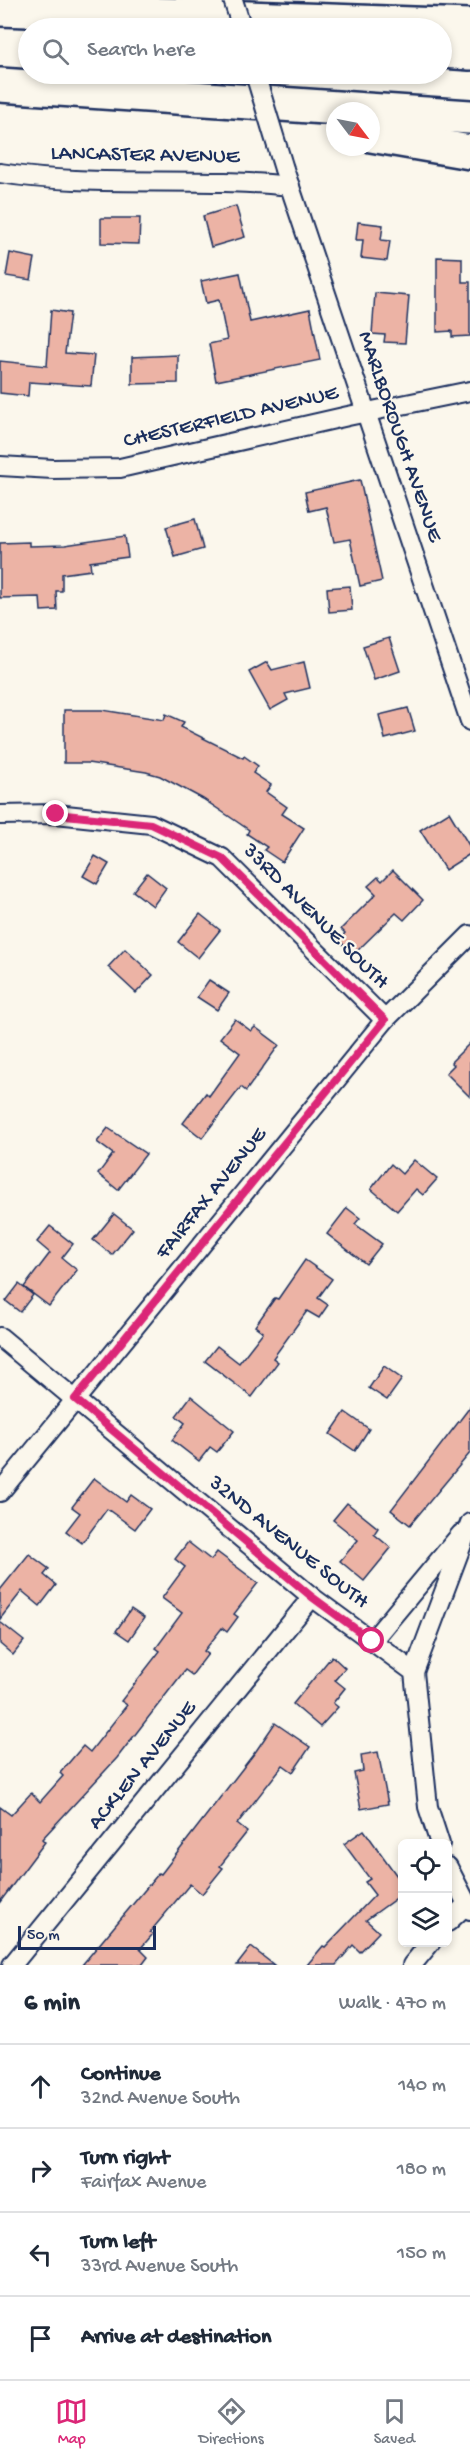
<!DOCTYPE html>
<meta charset="utf-8">
<style>
body{margin:0;font-family:"Gochi Hand",sans-serif;background:#f6f6f7;color:#1f2937}
.controls{position:absolute;right:18px;bottom:18px;display:grid;overflow:hidden;border-radius:9px;box-shadow:0 3px 9px #0003}
.controls button{width:54px;height:54px;display:grid;place-items:center;padding:0;border:0;border-bottom:2px solid #e0e1e3;background:#fff;color:#1f2937;font:30px sans-serif}
.compass{position:absolute;left:326px;top:102px;width:54px;height:54px;border-radius:50%;background:#fff;box-shadow:0 3px 9px #0003;rotate:122deg}
.scale{position:absolute;left:18px;bottom:15px;width:138px;box-sizing:border-box;padding-left:6px;border:3px solid #1b2f5e;border-top:0;font-size:16px;line-height:21px;white-space:nowrap;color:#1b2f5e;-webkit-text-stroke:4px #fbf7ec;paint-order:stroke}
.stop{position:absolute;width:18px;height:18px;margin:-14px;border:4px solid #db2777;border-radius:50%;background:#fff}
.stop.end{background:#db2777;border-color:#fff;box-shadow:0 2px 6px #0008}
.list{margin:0;padding:0;list-style:none}
h2{display:flex;justify-content:space-between;align-items:center;height:78px;margin:0;padding:0 24px;font-size:26px}
h2 small{font-size:20px;font-weight:400;color:#747a83}
.list li{display:grid;grid-template-columns:39px 1fr auto;gap:18px;align-items:center;box-sizing:border-box;height:84px;padding:0 24px;border-top:2px solid #e0e1e3}
.list b{display:block;font-size:22px;white-space:nowrap}
.list p{margin:0;font-size:20px;white-space:nowrap;color:#747a83}
.list em{font-size:20px;font-style:normal;color:#747a83}
.icon{flex:none;width:33px;height:33px;fill:none;stroke:currentColor;stroke-width:2;stroke-linecap:round;stroke-linejoin:round}
.map{position:relative;flex:none;width:470px;height:1965px;overflow:hidden}
.search{position:absolute;background:#fff;box-shadow:0 3px 9px #0003;left:18px;right:18px;top:18px;height:66px;display:flex;align-items:center;gap:15px;box-sizing:border-box;padding:0 21px;border-radius:33px;color:#747a83;font-size:22px}
.sheet{height:414px;background:#fff}
nav{display:flex;justify-content:space-around;align-items:center;box-sizing:border-box;height:84px;border-top:2px solid #e0e1e3;background:#fff;font-size:16px;color:#747a83}
nav a{display:grid;justify-items:center;gap:3px}
nav .on{color:#db2777}
.map>svg:first-child{display:block}
.building{fill:#ecb3a5;stroke:#1b2f5e;stroke-width:1.5}
.lines{fill:none;stroke-linecap:round;stroke-linejoin:round}
.minor-casing{stroke:#1b2f5e;stroke-width:22}
.motorway-casing{stroke:#1b2f5e;stroke-width:38}
.minor{stroke:#fbf7ec;stroke-width:18}
.motorway{stroke:#fbf7ec;stroke-width:33}
.minor-bridge-casing{stroke:#1b2f5e;stroke-width:22;stroke-linecap:butt}
.minor-bridge{stroke:#fbf7ec;stroke-width:18}
.route{stroke:#db2777;stroke-width:8}
.labels{text-anchor:middle;dominant-baseline:central;stroke-width:4.5;stroke-linejoin:round;paint-order:stroke}
.street-label{font-size:22px;fill:#1b2f5e;stroke:#fbf7ec}
</style>
<div class="map">
<svg width="470" height="1965" viewBox="0 0 470 1965">
<rect width="100%" height="100%" fill="#fbf7ec"/>
<filter id="ink" filterUnits="userSpaceOnUse"><feTurbulence type="fractalNoise" baseFrequency=".0167" numOctaves="2"/><feDisplacementMap in="SourceGraphic" scale="12" xChannelSelector="R" yChannelSelector="G"/><feConvolveMatrix kernelMatrix="1 2 1 2 8 2 1 2 1" color-interpolation-filters="sRGB"/></filter>
<g filter="url(#ink)">
<g class="building">
<path d="M236,206l9,31 -34,10 -8,-31z"/>
<path d="M101,218h39l-1,26 -38,-1z"/>
<path d="M358,222l25,3 -2,15 9,1 -3,20 -26,-3 2,-18h-7z"/>
<path d="M10,253l25,5 -4,22 -25,-4z"/>
<path d="M437,257l25,1v24h8v54l-18,1v-6l-15,1z"/>
<path d="M240,273l10,49 60,-13 10,51 -104,21 -7,-37 18,-4 -8,-40 -13,3 -5,-22z"/>
<path d="M375,293l34,3 -4,47 -21,-1 1,-7 -13,-1z"/>
<path d="M51,310l19,3 -5,40 29,2 -3,31 -62,-4 -1,14 -28,-3v-32l47,5z"/>
<path d="M178,355v28l-46,1v-27z"/>
<path d="M360,480l22,101 -22,5 -10,-47 -16,3 -8,-35 -17,4 -4,-19z"/>
<path d="M195,519l8,30 -28,8 -9,-30z"/>
<path d="M125,536l3,21 -38,5 1,8 -29,4v17h-6l1,19 -16,1 -1,-14 -40,1v-55l29,-1v4l36,-1z"/>
<path d="M350,586l2,24 -23,2 -2,-24z"/>
<path d="M389,638l11,33 -26,9 -11,-34z"/>
<path d="M267,662l5,8 32,-8 6,26 -25,6 3,6 -18,10 -21,-38z"/>
<path d="M408,708l7,23 -30,8 -6,-24z"/>
<path d="M64,710h38l62,10 2,-6 18,8 -3,5 62,31 1,-2 14,10 -5,7 18,12 -5,7 21,15 -5,7 22,14 -22,34 -18,-12 3,-3 -20,-13 2,-4 -19,-13 -27,-18 -43,-23 -14,-4 -58,-9h-24z"/>
<path d="M449,812l21,35v7l-25,16 -25,-40z"/>
<path d="M95,856l14,8 -12,20 -14,-8z"/>
<path d="M393,870l30,30 -19,20 -8,-7 -43,42 -14,-15 6,-7 -4,-4 35,-35 -8,-8 10,-9 4,4z"/>
<path d="M147,873l19,15 -13,18 -20,-15z"/>
<path d="M200,914l20,16 -22,28 -20,-16z"/>
<path d="M125,949l28,26 -17,18 -28,-26z"/>
<path d="M209,980l20,13 -12,17 -20,-13z"/>
<path d="M235,1019l16,12 4,-4 24,18 -33,46 -5,-4 -39,51 -19,-15 23,-30 3,3 31,-43 -20,-15z"/>
<path d="M470,1043v54l-24,-24 8,-8 -3,-3z"/>
<path d="M108,1128l38,26 -28,36 -20,-16 15,-20 -16,-12z"/>
<path d="M414,1160l23,19 -14,16 -7,-6 -19,22 -26,-22 20,-25 11,10z"/>
<path d="M347,1208l13,10 -5,6 27,20 -16,20 -39,-30z"/>
<path d="M114,1214l19,15 -21,26 -19,-15z"/>
<path d="M50,1226l23,18 -11,14 15,12 -28,36 -25,-19 26,-34 -13,-11z"/>
<path d="M305,1260l27,19 -14,19 10,7 -9,13 -12,-7 -34,47 5,4 -26,35 -47,-36 12,-15 22,17 24,-31 -8,-6 20,-28 3,1z"/>
<path d="M19,1284l14,11 -13,17 -14,-11z"/>
<path d="M384,1366l18,13 -15,21 -18,-12z"/>
<path d="M191,1396l43,35 -17,21 -7,-5 -11,14 -27,-21 13,-17 -9,-7z"/>
<path d="M470,1407v46l-60,72 -19,-15z"/>
<path d="M345,1412l24,17 -14,22 -25,-17z"/>
<path d="M94,1478l32,24 5,-7 19,14 -15,20 -28,-20 -25,34 -16,-12 14,-18 -8,-6z"/>
<path d="M347,1503l31,25 -4,6 17,14 -27,33 -24,-20 18,-21 -25,-20z"/>
<path d="M188,1542l23,18 6,-8 41,31 -24,31 4,3 -11,15 -5,-4 -18,23 4,3 -16,21 -7,-5 -68,88 -75,81 3,3 -45,60v-95l11,8 20,-22 9,9 23,-26 -3,-3 23,-27 7,6 37,-47 -6,-4 39,-50 -4,-3 26,-35 -20,-15 23,-31 -10,-8z"/>
<path d="M29,1554l20,15 -5,6 12,10 -16,21 -18,-15 -22,28v-29z"/>
<path d="M131,1609l13,9 -15,22 -13,-9z"/>
<path d="M0,1622l24,19 -11,14 -13,-11z"/>
<path d="M332,1656l13,12 -10,12 10,8 -12,15 5,4 -18,20 -27,-23z"/>
<path d="M275,1723l35,24 -17,25 -10,-7 -39,50 -7,9 10,8 -27,34 3,2 -21,26 -12,-10 -40,48 3,2 -13,15 8,8 -6,8h-60l77,-92 2,1 95,-123z"/>
<path d="M378,1752l10,52 -27,5 -7,-36 9,-2 -2,-16z"/>
<path d="M364,1830l38,53v11l-36,26 13,12 -19,20 -7,-7 -17,20h-29l16,-19 2,1 50,-52 -10,-13 5,-3 -26,-35z"/>
<path d="M251,1947l23,18h-37z"/>
</g>
<g class="lines">
<defs>
<g id="minor">
<path d="M284,169l186,552"/>
<path d="M0,173c96,15 194,3 290,13"/>
<path d="M0,466l53,3 67,-1 228,-52 122,-25"/>
<path d="M0,815l56,-1 95,10 71,34 163,162"/>
<path d="M0,1337l312,260 102,75 14,135 12,37"/>
<path d="M0,1492l385,-472 85,-85"/>
<path d="M372,1641l89,-107"/>
<path d="M414,1672l56,-149"/>
<path d="M448,1867l22,43"/>
<path d="M448,1922l18,-17"/>
<path d="M12,1965l300,-368"/>
<path d="M412,1965l19,-23"/>
</g>
<g id="motorway">
<path d="M0,9l470,17"/>
<path d="M442,51l28,2"/>
<path d="M0,85l470,32"/>
<path d="M371,135l99,17"/>
</g>
</defs>
<use href="#minor" class="minor-casing"/>
<use href="#motorway" class="motorway-casing"/>
<use href="#minor" class="minor"/>
<use href="#motorway" class="motorway"/>
<defs>
<g id="minor-bridge">
<path d="M233,0l9,28"/>
<path d="M255,74l29,95"/>
</g>
</defs>
<use href="#minor-bridge" class="minor-bridge-casing"/>
<use href="#minor-bridge" class="minor-bridge"/>
</g>
</g>
<g class="lines" filter="url(#ink)">
<path class="route" d="M56,814l95,10 71,34 163,162 -310,379 237,198 60,44"/>
</g>
<g class="labels">
<g class="street-label">
<text transform="translate(145 156) rotate(1)">LANCASTER AVENUE</text>
<text transform="translate(231 418) rotate(-13)">CHESTERFIELD AVENUE</text>
<text transform="translate(399 437) rotate(71)">MARLBOROUGH AVENUE</text>
<text transform="translate(315 917) rotate(45)">33RD AVENUE SOUTH</text>
<text transform="translate(212 1194) rotate(-51)">FAIRFAX AVENUE</text>
<text transform="translate(288 1543) rotate(39)">32ND AVENUE SOUTH</text>
<text transform="translate(143 1766) rotate(-51)">ACKLEN AVENUE</text>
</g>
</g>
</svg>
<div class="controls">
<button><svg class="icon" aria-label="locate" viewBox="0 0 24 24"><circle cx="12" cy="12" r="6"/><path d="M12 2v4M12 18v4M2 12h4M18 12h4"/></svg></button>
<button><svg class="icon" aria-label="layers" viewBox="0 0 24 24"><path d="M12 4l9 5-9 5-9-5zM3 14l9 5 9-5"/></svg></button>
</div>
<svg class="compass" viewBox="-18 -18 36 36"><path d="M0-13l5 13h-10z" fill="#e53935"/><path d="M0 13l5-13h-10z" fill="#747a83"/></svg>
<div class="scale">50 m</div>
<div class="stop" style="left:372px;top:1641px"></div>
<div class="stop end" style="left:56px;top:814px"></div>
<div class="search"><svg class="icon" aria-label="search" viewBox="0 0 24 24"><circle cx="10" cy="10" r="6"/><path d="M15 15l6 6"/></svg>Search here</div>
</div>
<section class="sheet">
<h2>6 min<small>Walk · 470 m</small></h2>
<ul class="list">
<li><svg class="icon" aria-label="ahead" viewBox="0 0 24 24"><path d="M12 20V5M6 11l6-6 6 6"/></svg><div><b>Continue</b><p>32nd Avenue South</p></div><em>140 m</em></li>
<li><svg class="icon" aria-label="right" viewBox="0 0 24 24"><path d="M7 20v-9h11M14 6l5 5-5 5"/></svg><div><b>Turn right</b><p>Fairfax Avenue</p></div><em>180 m</em></li>
<li><svg class="icon" aria-label="left" viewBox="0 0 24 24"><path d="M17 20v-9H6M10 6l-5 5 5 5"/></svg><div><b>Turn left</b><p>33rd Avenue South</p></div><em>150 m</em></li>
<li><svg class="icon" aria-label="arrive" viewBox="0 0 24 24"><path d="M6 21V4h12l-3 4 3 4H6"/></svg><div><b>Arrive at destination</b></div></li>
</ul>
</section>
<nav>
<a class="on"><svg class="icon" aria-label="map" viewBox="0 0 24 24"><path d="M3 6l6-2 6 2 6-2v14l-6 2-6-2-6 2zM9 4v14M15 6v14"/></svg>Map</a>
<a><svg class="icon" aria-label="directions" viewBox="0 0 24 24"><path d="M12 3l9 9-9 9-9-9zM9 14v-3h6M13 9l2 2-2 2"/></svg>Directions</a>
<a><svg class="icon" aria-label="saved" viewBox="0 0 24 24"><path d="M7 4h10v16l-5-4-5 4z"/></svg>Saved</a>
</nav>
